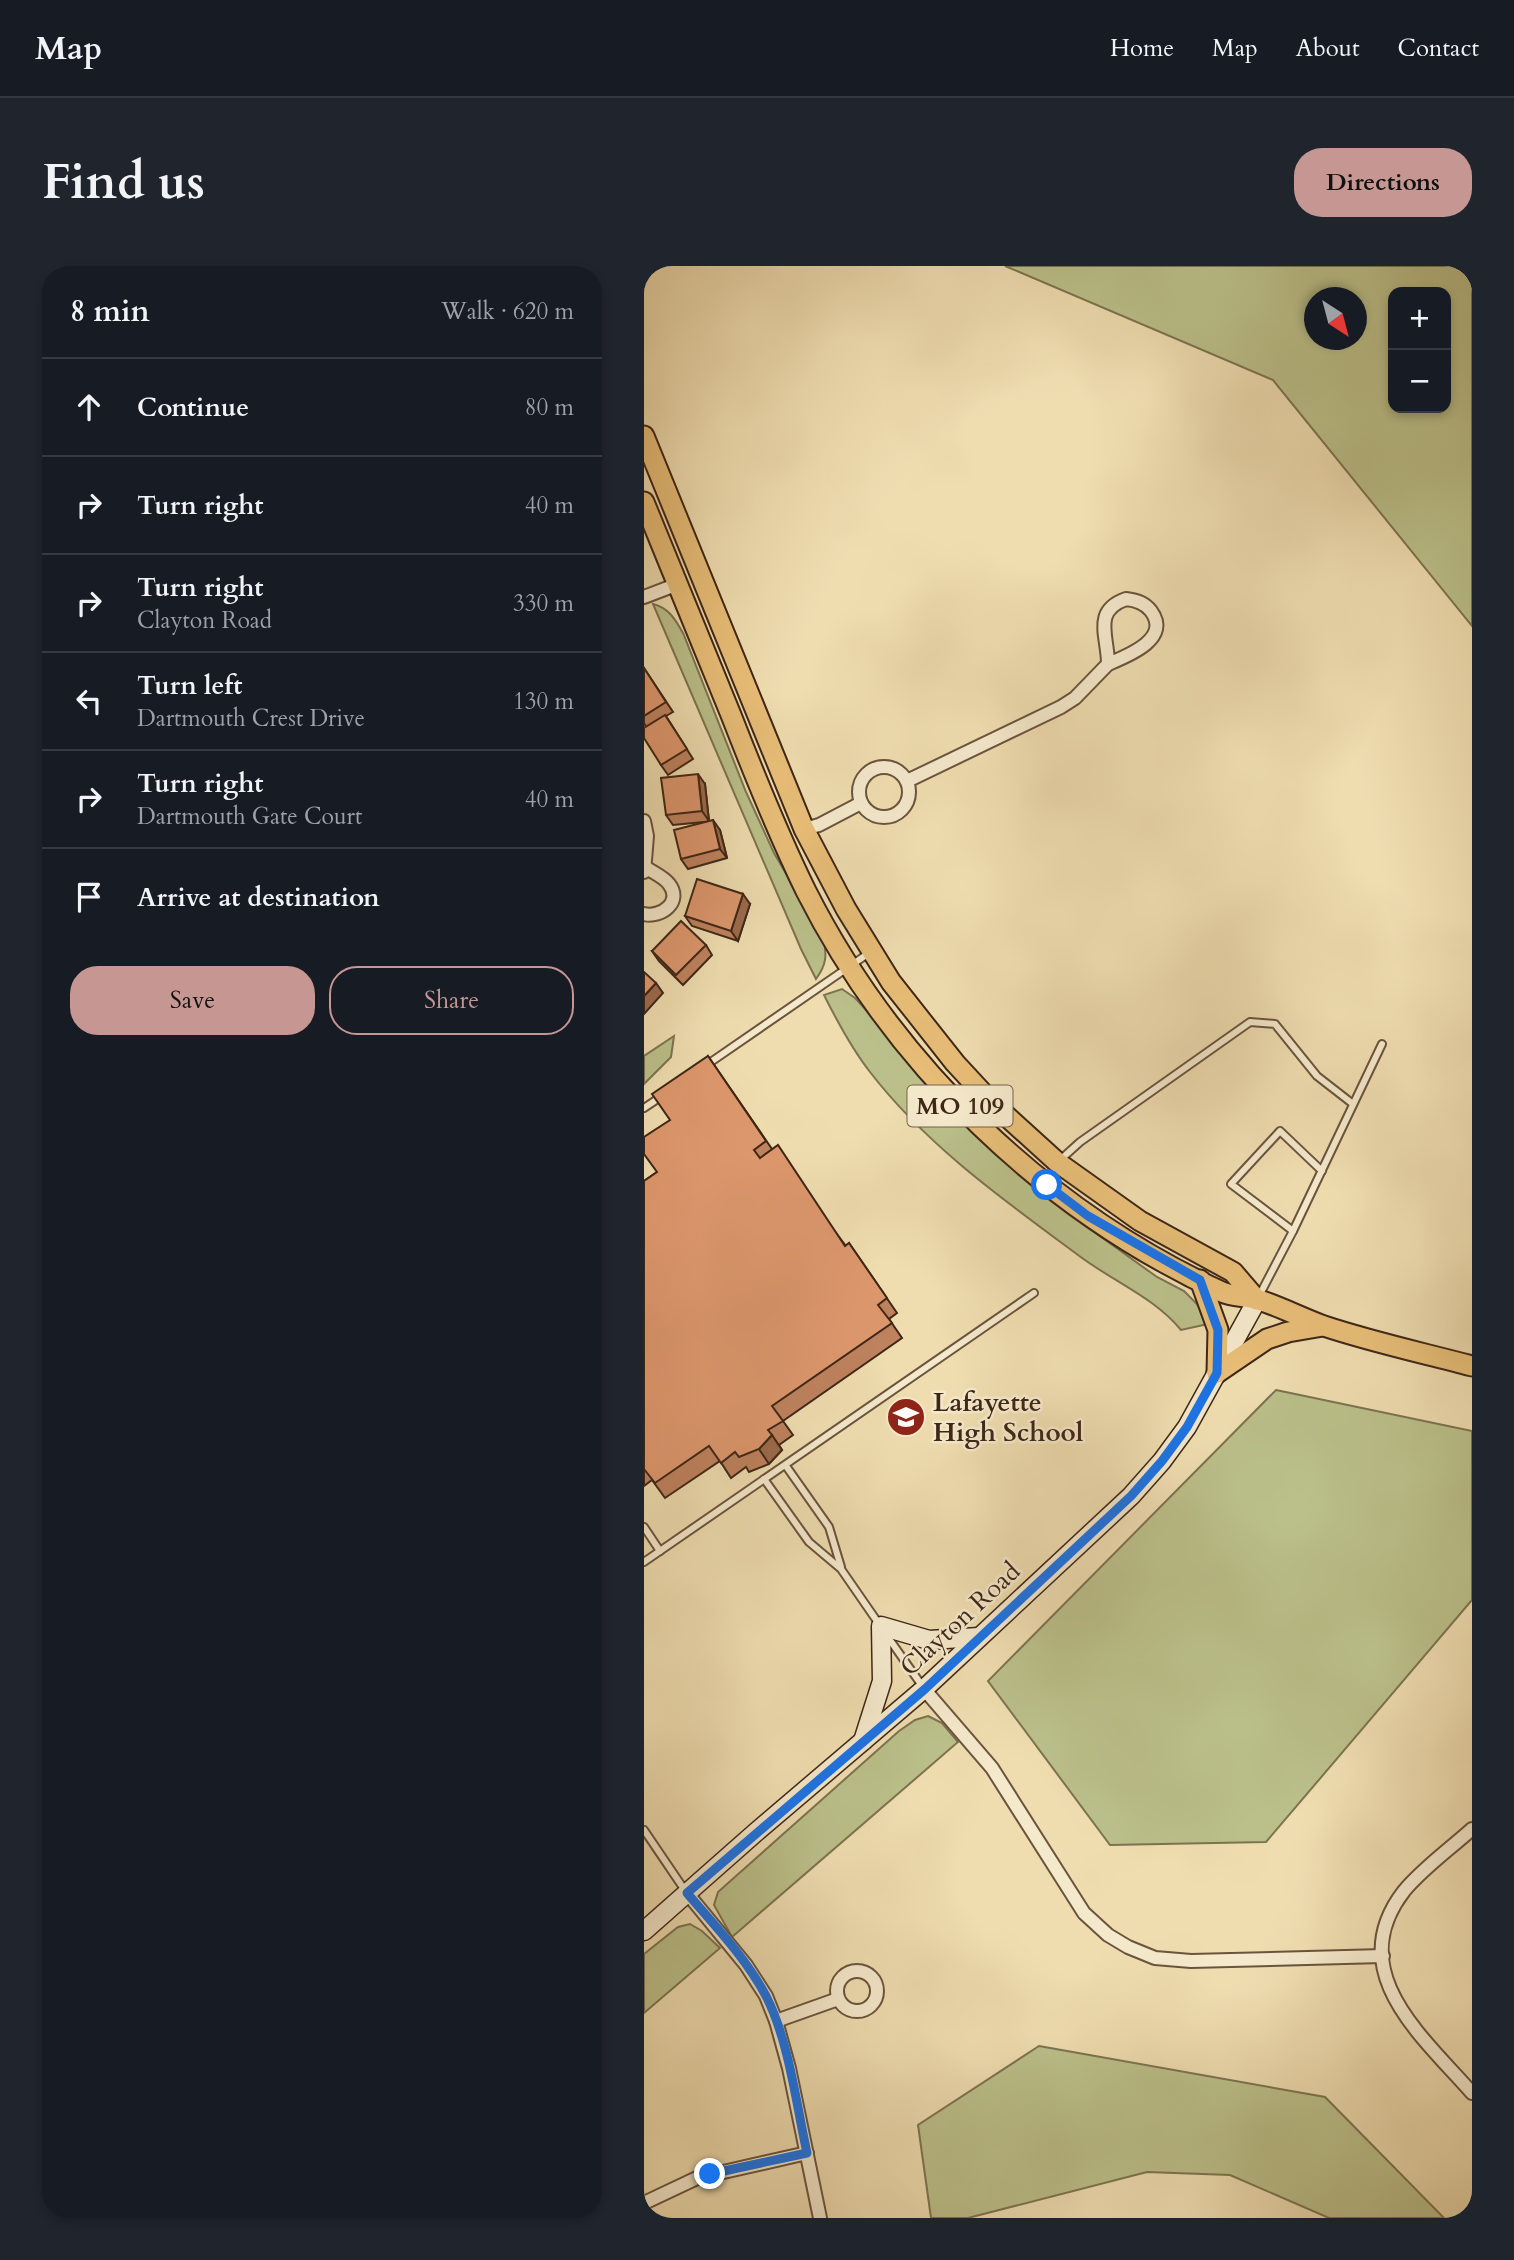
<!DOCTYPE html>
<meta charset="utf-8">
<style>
body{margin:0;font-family:Cardo,serif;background:#20242c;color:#f1f3f6}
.controls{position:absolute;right:21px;top:21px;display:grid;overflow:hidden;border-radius:14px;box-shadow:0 4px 10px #0003}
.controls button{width:63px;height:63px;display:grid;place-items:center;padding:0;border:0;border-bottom:2px solid #363941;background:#171b24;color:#f1f3f6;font:35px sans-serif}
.compass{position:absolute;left:660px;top:21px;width:63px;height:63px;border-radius:50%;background:#171b24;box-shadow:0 4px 10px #0003;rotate:144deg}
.stop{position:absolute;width:21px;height:21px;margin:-16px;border:5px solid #1a73e8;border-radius:50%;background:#fff}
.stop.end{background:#1a73e8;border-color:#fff;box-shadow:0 2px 7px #0008}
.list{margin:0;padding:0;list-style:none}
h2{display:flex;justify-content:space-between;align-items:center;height:91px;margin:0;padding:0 28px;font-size:30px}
h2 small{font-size:23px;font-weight:400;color:#9ea1a6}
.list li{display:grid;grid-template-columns:46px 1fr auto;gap:21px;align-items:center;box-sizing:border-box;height:98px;padding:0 28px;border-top:2px solid #363941}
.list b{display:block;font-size:26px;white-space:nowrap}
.list p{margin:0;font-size:23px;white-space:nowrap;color:#9ea1a6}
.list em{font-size:23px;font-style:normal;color:#9ea1a6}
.actions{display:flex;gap:14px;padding:21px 28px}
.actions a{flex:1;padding:16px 0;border:2px solid #c59692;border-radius:28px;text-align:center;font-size:24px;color:#c59692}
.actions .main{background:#c59692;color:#111}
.icon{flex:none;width:38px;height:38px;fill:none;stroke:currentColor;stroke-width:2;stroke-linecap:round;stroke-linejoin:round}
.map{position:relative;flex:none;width:828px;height:1952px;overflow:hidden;border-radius:28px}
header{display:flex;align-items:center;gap:42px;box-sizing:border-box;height:98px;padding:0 35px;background:#171b24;border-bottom:2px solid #363941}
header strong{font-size:33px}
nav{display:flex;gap:38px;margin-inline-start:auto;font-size:24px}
.intro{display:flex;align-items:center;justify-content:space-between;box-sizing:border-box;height:168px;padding:0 42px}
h1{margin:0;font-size:49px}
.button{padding:18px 32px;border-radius:28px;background:#c59692;color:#111;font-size:24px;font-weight:700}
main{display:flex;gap:42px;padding:0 42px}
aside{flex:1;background:#171b24;border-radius:28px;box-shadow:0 4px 10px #0003}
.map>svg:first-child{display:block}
.green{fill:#bbc08a;stroke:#7c7350;stroke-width:2;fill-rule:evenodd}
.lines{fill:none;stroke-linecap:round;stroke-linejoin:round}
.lane-casing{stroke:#6a543d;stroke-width:10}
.street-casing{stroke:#6a543d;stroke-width:16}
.secondary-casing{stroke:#3e2617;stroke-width:21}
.primary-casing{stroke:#3e2617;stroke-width:23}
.lane{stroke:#f5e9cc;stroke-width:6}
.street{stroke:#f5e9cc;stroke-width:12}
.secondary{stroke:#f5e9cc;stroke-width:18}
.primary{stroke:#e8be78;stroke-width:19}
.wall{fill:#be825e;stroke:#3e2617;stroke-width:2}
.shaded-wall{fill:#9b6a4c;stroke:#3e2617;stroke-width:2}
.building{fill:#dd976d;stroke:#3e2617;stroke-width:2}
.route{stroke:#1a73e8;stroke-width:9}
.labels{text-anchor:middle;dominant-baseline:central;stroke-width:5;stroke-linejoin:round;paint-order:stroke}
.shield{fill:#f5e9cc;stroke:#75604d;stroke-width:2}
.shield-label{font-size:24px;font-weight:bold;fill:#3e2617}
.poi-label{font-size:26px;font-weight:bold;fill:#3e2617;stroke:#f5e9cc;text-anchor:start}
.street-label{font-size:26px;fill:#3e2617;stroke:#f5e9cc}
</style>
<header>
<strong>Map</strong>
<nav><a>Home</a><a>Map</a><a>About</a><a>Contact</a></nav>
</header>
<div class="intro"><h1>Find us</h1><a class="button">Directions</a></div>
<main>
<aside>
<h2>8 min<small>Walk · 620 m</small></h2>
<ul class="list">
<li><svg class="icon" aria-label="ahead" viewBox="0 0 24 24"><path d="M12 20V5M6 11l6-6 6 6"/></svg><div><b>Continue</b></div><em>80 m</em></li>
<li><svg class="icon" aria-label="right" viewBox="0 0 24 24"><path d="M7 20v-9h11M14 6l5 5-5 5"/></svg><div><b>Turn right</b></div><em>40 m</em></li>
<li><svg class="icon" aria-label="right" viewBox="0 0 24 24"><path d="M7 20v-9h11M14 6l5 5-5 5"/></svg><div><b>Turn right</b><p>Clayton Road</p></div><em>330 m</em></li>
<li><svg class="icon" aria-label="left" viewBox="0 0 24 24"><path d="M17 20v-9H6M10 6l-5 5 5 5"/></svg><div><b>Turn left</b><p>Dartmouth Crest Drive</p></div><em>130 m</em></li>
<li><svg class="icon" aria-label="right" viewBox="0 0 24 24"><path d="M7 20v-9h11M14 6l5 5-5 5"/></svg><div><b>Turn right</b><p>Dartmouth Gate Court</p></div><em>40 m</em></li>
<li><svg class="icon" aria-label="arrive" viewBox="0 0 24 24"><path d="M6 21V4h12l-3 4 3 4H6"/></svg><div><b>Arrive at destination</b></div></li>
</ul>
<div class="actions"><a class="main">Save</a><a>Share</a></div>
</aside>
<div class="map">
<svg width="828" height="1952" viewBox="0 0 828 1952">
<rect width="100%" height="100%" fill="#efddb0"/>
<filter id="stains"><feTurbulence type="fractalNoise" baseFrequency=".00286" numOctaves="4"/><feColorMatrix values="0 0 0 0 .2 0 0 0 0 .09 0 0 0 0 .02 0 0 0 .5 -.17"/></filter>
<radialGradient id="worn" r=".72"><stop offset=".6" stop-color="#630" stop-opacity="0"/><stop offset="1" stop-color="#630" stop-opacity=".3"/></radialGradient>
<g class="green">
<path d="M361,0h467v360l-199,-246zM749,26h53v116h-53zM670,32h42v42h-42z"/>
<path d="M9,338c16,4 22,15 30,29l63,159 28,61 49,84c4,18 4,27 -7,42l-15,-30z"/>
<path d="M198,723l13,9 112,122 98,91 92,66 27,14 13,13 11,20 -27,6c-27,-33 -69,-49 -103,-75 -73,-54 -151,-109 -208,-183 -18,-23 -33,-51 -46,-77z"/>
<path d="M30,770l-3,21 -27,27v-28z"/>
<path d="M632,1124l196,41v169l-206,242 -156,3 -122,-164z"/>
<path d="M284,1450l14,7 16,19 -226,195 -18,-32 4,-13 181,-161 16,-11z"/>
<path d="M46,1658l12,7 18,17 -76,65v-59l34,-27z"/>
<path d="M395,1780l286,51 119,121h-115l-99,-43 -83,-3 -179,46h-37l-13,-93z"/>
</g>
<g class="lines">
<defs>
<g id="lane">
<path d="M61,800l164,-113"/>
<path d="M0,842l18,-12"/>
<path d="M415,895l21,-19 170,-120 25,2 42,52 36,28"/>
<path d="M649,965l-62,-47 49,-53 42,40"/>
<path d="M614,1032l35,-67 89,-187"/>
<path d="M142,1200l43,61 12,40"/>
<path d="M120,1213l45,63 32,27 38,55"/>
<path d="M0,1261l16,24"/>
<path d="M0,1296l390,-269"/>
<path d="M241,1367l38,54"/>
<path d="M0,1564l42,62"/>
</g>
<g id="street">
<path d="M0,331l34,-13"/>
<path d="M482,333c10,1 19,4 25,12 21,28 -24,45 -43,53 0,-28 -16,-53 18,-65z"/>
<circle cx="240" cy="526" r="25"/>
<path d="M263,515l154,-74 14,-9 33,-34"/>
<path d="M0,555l3,15 -3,36"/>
<path d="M160,563l15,-4 42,-22"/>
<path d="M0,648c17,4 39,-12 25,-30 -5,-7 -17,-12 -24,-17"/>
<path d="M280,1423l68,79 92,145 24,22 20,12 27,11 36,3 192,-5"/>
<path d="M828,1563c-22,20 -49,39 -68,62 -62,80 19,146 68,202"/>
<path d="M43,1627l59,72 20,31 10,25 13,47 31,150"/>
<circle cx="213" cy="1725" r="20"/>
<path d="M132,1755l62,-22"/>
<path d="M0,1937l53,-25 110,-25"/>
</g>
<g id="secondary">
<path d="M219,1475l19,-60 -1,-55 48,14 50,-3"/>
<path d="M0,1665l111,-98 169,-144 207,-193 31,-35 25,-34 70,-127"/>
</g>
<g id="primary">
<path d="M0,170l160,393 42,80 45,73 64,81 37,40 65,59 83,59 93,51 24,28"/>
<path d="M0,236c29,71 58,142 87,213 23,59 47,119 75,176 88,174 238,319 416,401 11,5 25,4 37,8 22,7 43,18 65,26 48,16 99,27 148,40"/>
<path d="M556,1014l18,50 -1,43"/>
<path d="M573,1107l50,-34 21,-7 35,-6"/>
</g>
</defs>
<use href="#lane" class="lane-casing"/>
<use href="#street" class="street-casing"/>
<use href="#secondary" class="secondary-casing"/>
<use href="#primary" class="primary-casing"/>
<use href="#lane" class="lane"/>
<use href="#street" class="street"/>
<use href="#secondary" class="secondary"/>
<use href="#primary" class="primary"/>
</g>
<g class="wall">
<path d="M0,402l29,44 -7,4 27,43 -25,16 -7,-10 -15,-38 -2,-4z"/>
<path d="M61,518l4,37 11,9 7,28 -39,11 -7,-10 23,-37 -31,3 -7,-10z"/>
<path d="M106,638l-12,37 -46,-15 -7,-10z"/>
<path d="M62,679l6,10 -29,30 -24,-24 -7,-10z"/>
<path d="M64,790l64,93 74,97 3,-3 48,70 -8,6 13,19 -119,83 10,14 -14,10 3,5 -13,14 -20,8 -3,-5 -15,11 -11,-17 -55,37 -13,-18 -8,6v-305l13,-9 13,-52z"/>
</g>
<g class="shaded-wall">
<path d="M54,508l7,10 4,37 -7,-10z"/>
<path d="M69,554l7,10 7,28 -7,-9z"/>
<path d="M99,628l7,10 -12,37 -7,-10z"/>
<path d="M12,717l7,10 -19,21v-18z"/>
<path d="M128,1169l10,15 -13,14 -10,-15z"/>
</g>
<g class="building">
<path d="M0,402l22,34 -22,14z"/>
<path d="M21,449l22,34 -26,16 -17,-27v-10z"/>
<path d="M54,508l4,37 -36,4 -5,-37z"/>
<path d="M69,554l7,29 -39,10 -7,-29z"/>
<path d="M53,613l46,15 -12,37 -46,-15z"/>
<path d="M37,655l25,24 -30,30 -24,-24z"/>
<path d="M0,706l12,11 -12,13z"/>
<path d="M64,790l58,85 -12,9 6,8 18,-13 67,101 4,-3 38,55 -9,7 14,18 -120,83 11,15 -15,9 4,5 -13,14 -20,8 -4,-5 -14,11 -12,-17 -54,37 -11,-14v-288l13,-9 -13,-18v-17l26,-17 -18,-26z"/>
</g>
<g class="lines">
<path class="route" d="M66,1908l97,-21c-11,-50 -18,-112 -41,-157 -20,-38 -51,-70 -79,-103l238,-204 206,-193 31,-35 25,-34 30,-54 1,-43 -18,-50 -112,-64 -41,-31"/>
</g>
<defs>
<symbol id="school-disc" viewBox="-11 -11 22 22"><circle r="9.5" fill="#8f2418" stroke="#f5e9cc"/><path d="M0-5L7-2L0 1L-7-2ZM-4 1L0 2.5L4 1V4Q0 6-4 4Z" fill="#fff"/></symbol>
</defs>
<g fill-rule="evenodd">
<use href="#school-disc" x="240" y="1129" width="44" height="44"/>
</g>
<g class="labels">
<rect class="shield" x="263.5" y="819.5" width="105" height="41" rx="5"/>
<g class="shield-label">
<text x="316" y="840">MO 109</text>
</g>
<g class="poi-label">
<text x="289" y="1136">Lafayette<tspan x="289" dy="30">High School</tspan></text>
</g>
<g class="street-label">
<text transform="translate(316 1353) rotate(-43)">Clayton Road</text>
</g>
</g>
<rect width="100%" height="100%" filter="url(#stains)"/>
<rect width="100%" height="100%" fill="url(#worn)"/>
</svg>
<div class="controls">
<button>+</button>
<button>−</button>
</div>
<svg class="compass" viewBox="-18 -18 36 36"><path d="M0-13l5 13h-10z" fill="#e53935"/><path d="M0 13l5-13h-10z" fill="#9ea1a6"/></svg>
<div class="stop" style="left:403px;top:919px"></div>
<div class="stop end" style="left:66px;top:1908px"></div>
</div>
</main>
